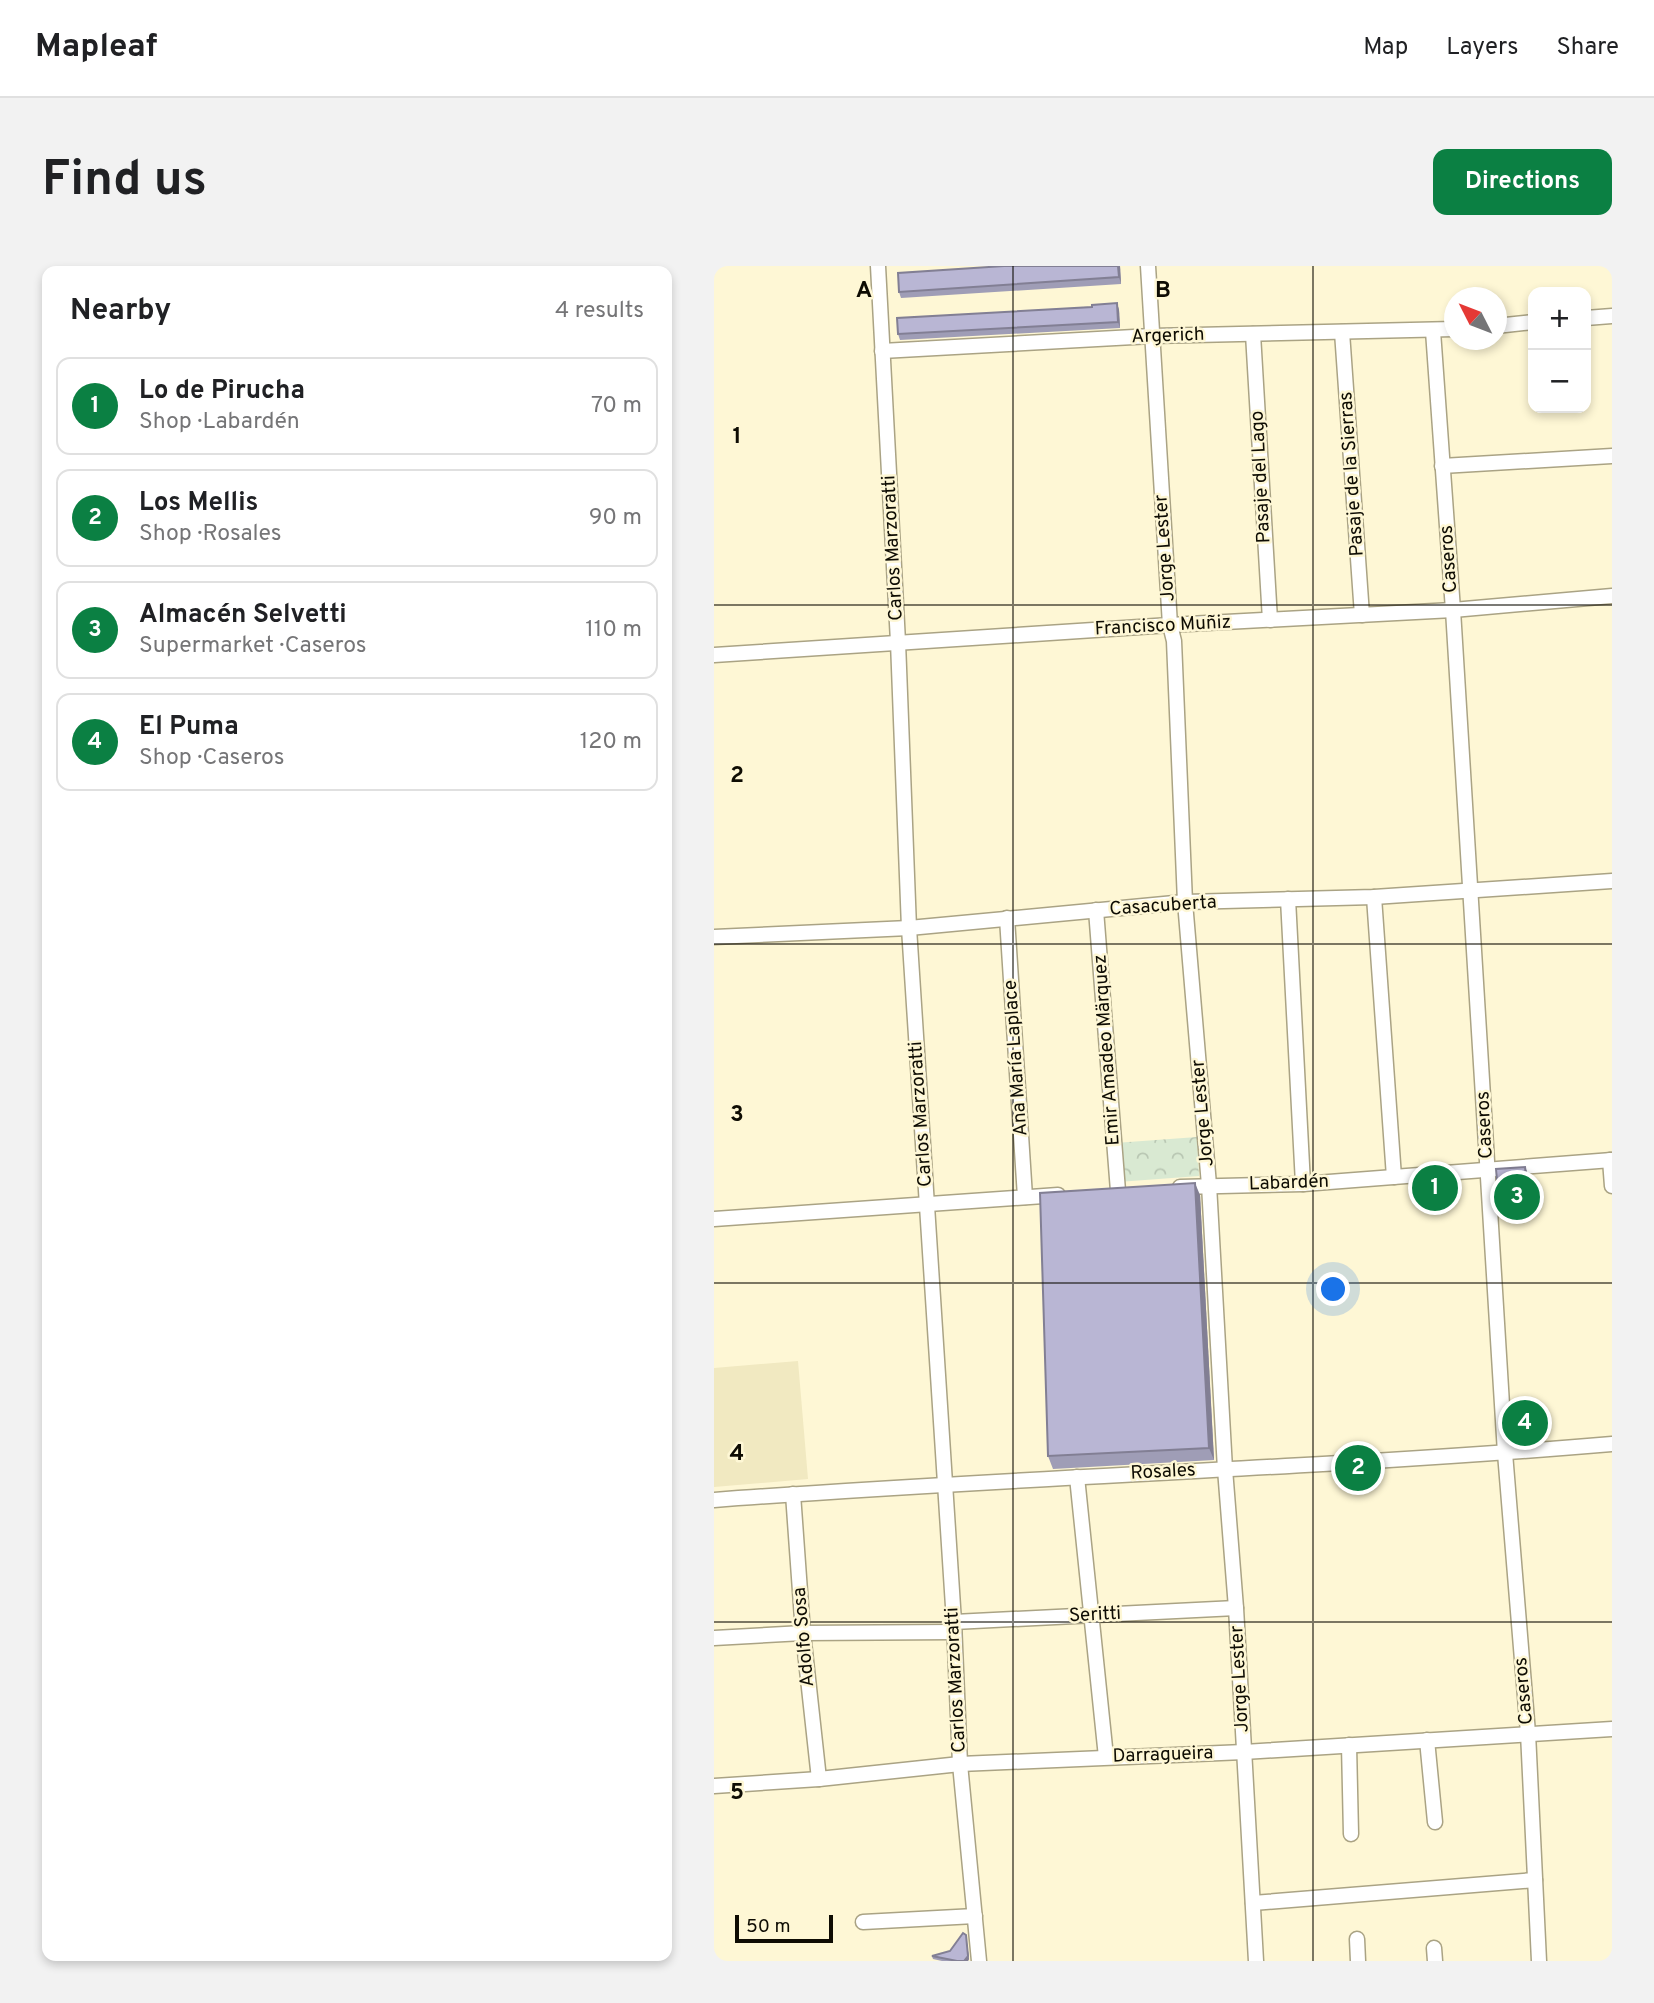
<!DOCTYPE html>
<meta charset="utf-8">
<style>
body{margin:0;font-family:Overpass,sans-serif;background:#f2f2f2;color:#202124}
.controls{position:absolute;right:21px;top:21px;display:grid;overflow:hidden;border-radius:14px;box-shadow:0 4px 10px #0003}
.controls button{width:63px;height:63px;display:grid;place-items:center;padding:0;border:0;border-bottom:2px solid #e0e0e0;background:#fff;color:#202124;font:35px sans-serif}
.compass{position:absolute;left:730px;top:21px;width:63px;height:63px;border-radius:50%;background:#fff;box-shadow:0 4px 10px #0003;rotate:312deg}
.scale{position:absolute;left:21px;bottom:18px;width:98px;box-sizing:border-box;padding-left:7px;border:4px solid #0e0c03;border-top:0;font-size:19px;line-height:24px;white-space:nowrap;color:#0e0c03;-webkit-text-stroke:5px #fef7d5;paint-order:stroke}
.you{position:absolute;left:620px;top:1024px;width:24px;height:24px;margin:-18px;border:5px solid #fff;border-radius:50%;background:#1a73e8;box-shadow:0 0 0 10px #1a73e833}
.badge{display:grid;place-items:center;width:46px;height:46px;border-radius:50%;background:#0b8043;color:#fff;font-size:23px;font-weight:700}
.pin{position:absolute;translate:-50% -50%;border:4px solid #fff;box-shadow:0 2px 7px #0006}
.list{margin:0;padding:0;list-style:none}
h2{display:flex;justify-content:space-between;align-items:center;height:91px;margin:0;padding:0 28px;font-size:30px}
h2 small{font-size:23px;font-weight:400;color:#757577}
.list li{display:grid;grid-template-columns:46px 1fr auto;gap:21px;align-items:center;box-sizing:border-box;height:98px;margin:0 14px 14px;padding:0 14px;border:2px solid #e0e0e0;border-radius:14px}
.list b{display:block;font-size:26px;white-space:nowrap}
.list p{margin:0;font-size:23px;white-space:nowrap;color:#757577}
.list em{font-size:23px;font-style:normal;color:#757577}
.map{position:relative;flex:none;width:898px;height:1695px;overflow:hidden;border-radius:14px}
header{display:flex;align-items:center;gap:42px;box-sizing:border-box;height:98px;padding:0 35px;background:#fff;border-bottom:2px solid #e0e0e0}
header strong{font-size:33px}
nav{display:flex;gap:38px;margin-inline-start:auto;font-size:24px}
.intro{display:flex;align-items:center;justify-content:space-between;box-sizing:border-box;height:168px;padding:0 42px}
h1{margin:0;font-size:49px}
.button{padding:18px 32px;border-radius:14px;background:#0b8043;color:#fff;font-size:24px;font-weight:700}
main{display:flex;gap:42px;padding:0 42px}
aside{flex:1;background:#fff;border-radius:14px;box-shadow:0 4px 10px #0003}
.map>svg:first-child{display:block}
.built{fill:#f1e9c1}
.forest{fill:url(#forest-crowns)}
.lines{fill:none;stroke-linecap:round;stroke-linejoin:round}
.minor-casing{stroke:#aaa384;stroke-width:17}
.minor{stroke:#fff;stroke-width:14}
.wall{fill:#9f9db6}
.shaded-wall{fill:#827f94}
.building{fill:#b9b6d4;stroke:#827f94;stroke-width:2}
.grid{fill:none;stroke:#0e0c03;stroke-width:2;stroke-opacity:0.55}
.labels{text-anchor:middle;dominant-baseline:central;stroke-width:5;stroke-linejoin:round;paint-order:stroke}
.street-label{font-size:19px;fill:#0e0c03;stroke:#fef7d5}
.grid-label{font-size:23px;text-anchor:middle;font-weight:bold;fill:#0e0c03;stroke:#fef7d5;stroke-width:5;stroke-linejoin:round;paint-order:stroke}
</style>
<header>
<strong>Mapleaf</strong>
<nav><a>Map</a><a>Layers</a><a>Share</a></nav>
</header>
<div class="intro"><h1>Find us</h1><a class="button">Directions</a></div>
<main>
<aside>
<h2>Nearby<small>4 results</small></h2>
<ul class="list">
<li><span class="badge">1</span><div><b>Lo de Pirucha</b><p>Shop · Labardén</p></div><em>70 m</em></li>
<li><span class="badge">2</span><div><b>Los Mellis</b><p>Shop · Rosales</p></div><em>90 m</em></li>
<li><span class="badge">3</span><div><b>Almacén Selvetti</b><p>Supermarket · Caseros</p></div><em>110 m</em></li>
<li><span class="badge">4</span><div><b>El Puma</b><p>Shop · Caseros</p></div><em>120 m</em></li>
</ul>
</aside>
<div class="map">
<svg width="898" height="1695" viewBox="0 0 898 1695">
<defs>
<pattern id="forest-crowns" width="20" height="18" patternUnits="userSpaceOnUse" patternTransform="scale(1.75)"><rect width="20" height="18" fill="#d9e9d2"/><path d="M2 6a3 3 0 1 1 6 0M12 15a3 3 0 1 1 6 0" fill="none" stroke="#b9c7b3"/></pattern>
</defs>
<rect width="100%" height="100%" fill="#fef7d5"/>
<path class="built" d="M84,1095l10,118 -94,8v-119z"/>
<path class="forest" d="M483,871l2,39 -81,6 -3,-39z"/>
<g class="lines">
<defs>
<g id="minor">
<path d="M164,0l20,376 11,286 45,694 6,142 19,197"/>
<path d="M434,0l22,359 4,16 11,261 24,283 16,284 11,139 20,353"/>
<path d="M872,52l26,-2"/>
<path d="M782,60l37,-4"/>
<path d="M719,65l20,279 52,843 23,280 11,228"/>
<path d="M628,66l20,283"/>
<path d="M539,68l17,286"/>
<path d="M168,85l270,-15 302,-7"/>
<path d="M728,200l170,-10"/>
<path d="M0,389l456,-30 283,-15 159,-14"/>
<path d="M660,631l20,280"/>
<path d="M574,633l15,285"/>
<path d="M382,644l22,281"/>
<path d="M293,652l18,279"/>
<path d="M0,671l195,-9 276,-26 189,-5 238,-16"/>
<path d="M896,894l2,26"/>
<path d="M466,921l123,-3 309,-24"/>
<path d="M0,953l344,-24"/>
<path d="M363,1211l29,280"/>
<path d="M79,1228l10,139 16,146"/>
<path d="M0,1234c299,-23 599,-31 898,-56"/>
<path d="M240,1356l282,-14"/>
<path d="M0,1372l89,-5 151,-1"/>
<path d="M713,1474l8,82"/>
<path d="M635,1479l2,89"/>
<path d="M0,1520l105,-7 141,-15 284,-12 368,-23"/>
<path d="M539,1637l282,-23"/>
<path d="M149,1656l112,-6"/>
<path d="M643,1673l1,22"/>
<path d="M720,1682l1,13"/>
</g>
</defs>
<use href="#minor" class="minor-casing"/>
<use href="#minor" class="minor"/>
</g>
<g class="wall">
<path d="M406,0l1,18 -220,14 -2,-6z"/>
<path d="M403,37l2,7 1,18 -220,12 -2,-6z"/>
<path d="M811,901l5,12 3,24 -31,2 -4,-13z"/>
<path d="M486,929l14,265 -161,9 -5,-13z"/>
<path d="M252,1669l3,24 -1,2h-26l-9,-2 -1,-3 18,-5z"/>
</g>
<g class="shaded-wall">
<path d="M404,0h2l1,18 -2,-7z"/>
<path d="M403,37l2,7 1,18 -2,-6z"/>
<path d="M811,901l5,12 3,24 -5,-13z"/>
<path d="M481,917l5,12 14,265 -5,-12z"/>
<path d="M252,1669l3,24 -1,2h-4z"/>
</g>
<g class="building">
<path d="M290,0h114l1,11 -220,15 -1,-19z"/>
<path d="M403,37l1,19 -220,12 -1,-16 195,-11v-2z"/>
<path d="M811,901l3,23 -30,2 -2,-23z"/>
<path d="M481,917l14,265 -161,8 -8,-263z"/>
<path d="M249,1667l3,2 2,21 -4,5h-7l-25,-5 18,-5z"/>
</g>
<path class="grid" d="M299,0v1695M599,0v1695M0,339h898M0,678h898M0,1017h898M0,1356h898"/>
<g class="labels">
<g class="street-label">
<text transform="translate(454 70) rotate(-2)">Argerich</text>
<text transform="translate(638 208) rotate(-94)">Pasaje de la Sierras</text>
<text transform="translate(547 211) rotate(-93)">Pasaje del Lago</text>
<text transform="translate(179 282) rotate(-93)">Carlos Marzoratti</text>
<text transform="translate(451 282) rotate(-94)">Jorge Lester</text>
<text transform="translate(735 293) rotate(-94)">Caseros</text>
<text transform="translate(449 360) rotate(-3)">Francisco Muñiz</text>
<text transform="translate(449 640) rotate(-4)">Casacuberta</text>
<text transform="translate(393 784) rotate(-94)">Emir Amadeo Märquez</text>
<text transform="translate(302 792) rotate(-94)">Ana María Laplace</text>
<text transform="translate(489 847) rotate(-95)">Jorge Lester</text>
<text transform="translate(207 848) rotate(-94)">Carlos Marzoratti</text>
<text transform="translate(771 859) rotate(-93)">Caseros</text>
<text transform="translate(575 917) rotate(-2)">Labardén</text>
<text transform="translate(449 1206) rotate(-3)">Rosales</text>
<text transform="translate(381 1349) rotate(-3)">Seritti</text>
<text transform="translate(90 1371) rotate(-95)">Adolfo Sosa</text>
<text transform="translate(526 1413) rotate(-93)">Jorge Lester</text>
<text transform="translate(242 1414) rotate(-93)">Carlos Marzoratti</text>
<text transform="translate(810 1425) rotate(-95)">Caseros</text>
<text transform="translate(449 1489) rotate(-2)">Darragueira</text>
</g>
</g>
<g class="grid-label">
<text x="150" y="31">A</text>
<text x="449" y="31">B</text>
<text x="23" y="177">1</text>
<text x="23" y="516">2</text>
<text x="23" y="855">3</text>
<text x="23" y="1194">4</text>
<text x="23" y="1533">5</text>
</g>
</svg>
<div class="controls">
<button>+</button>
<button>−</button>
</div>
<svg class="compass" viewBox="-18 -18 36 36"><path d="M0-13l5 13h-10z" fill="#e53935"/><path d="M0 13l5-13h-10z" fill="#757577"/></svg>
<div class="scale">50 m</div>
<div class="you"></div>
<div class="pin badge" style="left:721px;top:922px">1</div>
<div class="pin badge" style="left:644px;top:1202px">2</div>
<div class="pin badge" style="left:803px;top:931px">3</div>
<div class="pin badge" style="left:811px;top:1157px">4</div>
</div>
</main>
